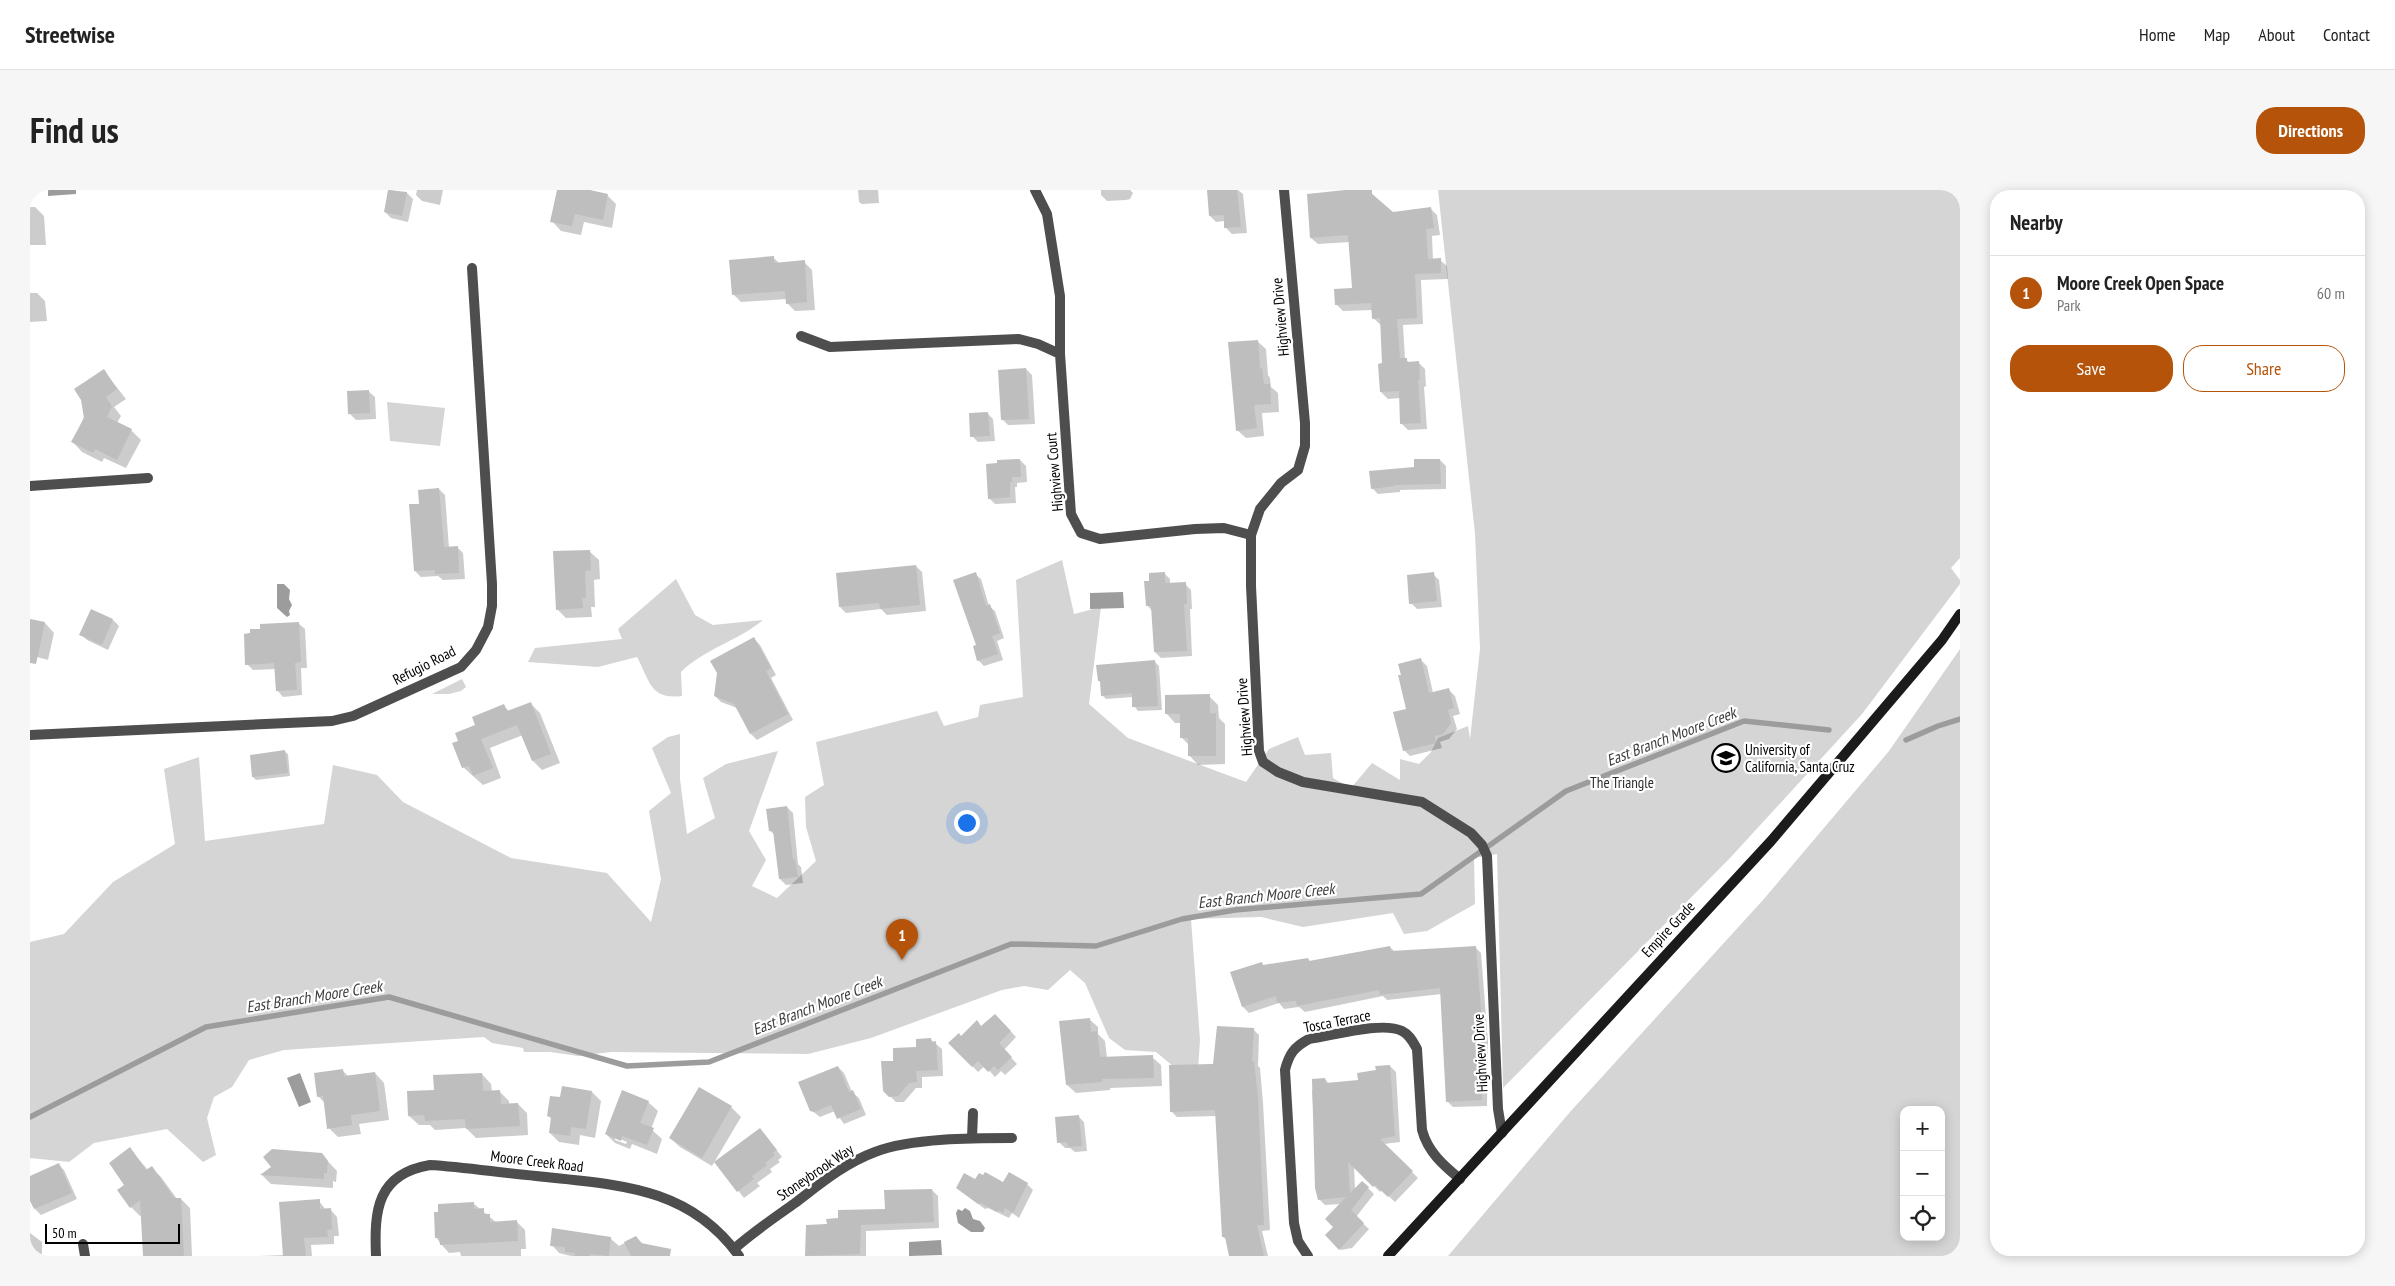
<!DOCTYPE html>
<meta charset="utf-8">
<style>
body{margin:0;font-family:"PT Sans Narrow",sans-serif;background:#f6f6f6;color:#222}
.controls{position:absolute;right:15px;bottom:15px;display:grid;overflow:hidden;border-radius:10px;box-shadow:0 2px 12px #0003}
.controls button{width:45px;height:45px;display:grid;place-items:center;padding:0;border:0;border-bottom:1px solid #e0e0e0;background:#fff;color:#222;font:25px sans-serif}
.scale{position:absolute;left:15px;bottom:12px;width:135px;box-sizing:border-box;padding-left:5px;border:2px solid #000;border-top:0;font-size:14px;line-height:18px;white-space:nowrap;color:#000;-webkit-text-stroke:4px #fff;paint-order:stroke}
.you{position:absolute;left:936px;top:632px;width:18px;height:18px;margin:-12px;border:4px solid #fff;border-radius:50%;background:#1a73e8;box-shadow:0 0 0 8px #1a73e833}
.badge{display:grid;place-items:center;width:32px;height:32px;border-radius:50%;background:#b45309;color:#fff;font-size:16px;font-weight:700}
.pin{position:absolute;translate:-50% -41px;filter:drop-shadow(0 1px 2px #0008)}
.pin::after{content:'';position:absolute;top:26px;width:18px;height:15px;background:inherit;clip-path:polygon(0 0,100% 0,50% 100%)}
.list{margin:0;padding:0;list-style:none}
h2{display:flex;justify-content:space-between;align-items:center;height:65px;margin:0;padding:0 20px;font-size:21px}
h2 small{font-size:16px;font-weight:400;color:#767676}
.list li{display:grid;grid-template-columns:32px 1fr auto;gap:15px;align-items:center;box-sizing:border-box;height:75px;padding:0 20px;border-top:1px solid #e0e0e0}
.list b{display:block;font-size:19px;white-space:nowrap}
.list p{margin:0;font-size:16px;white-space:nowrap;color:#767676}
.list em{font-size:16px;font-style:normal;color:#767676}
.actions{display:flex;gap:10px;padding:15px 20px}
.actions a{flex:1;padding:11px 0;border:1px solid #b45309;border-radius:20px;text-align:center;font-size:18px;color:#b45309}
.actions .main{background:#b45309;color:#fff}
.icon{flex:none;width:28px;height:28px;fill:none;stroke:currentColor;stroke-width:2;stroke-linecap:round;stroke-linejoin:round}
.map{position:relative;flex:none;width:1930px;height:1066px;overflow:hidden;border-radius:20px}
header{display:flex;align-items:center;gap:30px;box-sizing:border-box;height:70px;padding:0 25px;background:#fff;border-bottom:1px solid #e0e0e0}
header strong{font-size:24px}
nav{display:flex;gap:28px;margin-inline-start:auto;font-size:18px}
.intro{display:flex;align-items:center;justify-content:space-between;box-sizing:border-box;height:120px;padding:0 30px}
h1{margin:0;font-size:35px}
.button{padding:12px 22px;border-radius:20px;background:#b45309;color:#fff;font-size:18px;font-weight:700}
main{display:flex;gap:30px;padding:0 30px}
aside{flex:1;background:#fff;border-radius:20px;box-shadow:0 2px 12px #0003}
.map>svg:first-child{display:block}
.green{fill:#d5d5d5;fill-rule:evenodd}
.water{fill:#9c9c9c}
.shadow{fill:#0003;fill-rule:evenodd}
.lines{fill:none;stroke-linecap:round;stroke-linejoin:round}
.stream{stroke:#9c9c9c;stroke-width:5.5}
.building{fill:#bebebe}
.street{stroke:#4e4e4e;stroke-width:10}
.secondary{stroke:#1b1b1b;stroke-width:10}
.labels{text-anchor:middle;dominant-baseline:central;stroke-width:4.5;stroke-linejoin:round;paint-order:stroke}
.street-label{font-size:15px;fill:#000;stroke:#fff}
.poi-label{font-size:15px;fill:#000;stroke:#fff;text-anchor:start}
.park-label{font-size:15px;fill:#2c2c2c;stroke:#fff}
.water-label{font-size:16px;font-style:italic;fill:#3d3d3d;stroke:#fff}
</style>
<header>
<strong>Streetwise</strong>
<nav><a>Home</a><a>Map</a><a>About</a><a>Contact</a></nav>
</header>
<div class="intro"><h1>Find us</h1><a class="button">Directions</a></div>
<main>
<div class="map">
<svg width="1930" height="1066" viewBox="0 0 1930 1066">
<rect width="100%" height="100%" fill="#fff"/>
<g class="green">
<path d="M1408,0h522v368l-9,10 9,12v4l-98,130 -132,144 -227,230 -6,-234 -23,4 1,46 -48,27 -23,3 -11,-21 -90,14 -42,-10 -70,2 9,121 -3,46 -41,-34 -31,-2 -16,-12 -24,-55 -15,-13 -22,20 -24,-4 -22,4 -131,48 -63,16 -197,-2 -33,4 -28,-4h-26l-1,-4 -31,-5 -8,-6 -200,13 -35,10 -17,27 -18,10 -7,21 9,37 -13,7 -36,-33 -73,14 -25,19 -39,-4v-216l34,-8 49,-52 62,-38 -11,-75 35,-12 6,84 119,-17 9,-59 44,10 26,27 108,56 96,15 44,49 10,-43 -12,-68 22,-18 -19,-45 16,-11 12,-3v45l7,55 28,-16 -12,-40 23,-14 52,-13 -29,80 17,29 -14,26 25,12 39,-37 -10,-34 -1,-30 19,-12 -8,-43 121,-31 7,15 34,-9 2,-12 43,-8 -7,-117 46,-20 12,54 27,-7 -12,97 39,34 118,44 23,-33 29,-12 7,18 26,-2 2,25 18,10 21,-25 28,17v-21l19,5 12,-12 7,-14 30,-12 2,13 10,-90 -5,-115z"/>
<path d="M357,212l58,6 -5,38 -50,-5z"/>
<path d="M646,389l19,36 18,10 50,-5c-25,21 -59,29 -82,52l1,24c-32,4 -32,-15 -45,-39l-39,10 -70,-5 7,-14 87,-9 -4,-10z"/>
<path d="M1930,459v607h-512l122,-144 193,-212 126,-149zM1874,920h37v127h-37z"/>
<path d="M432,489l4,8 -5,4 -12,3h-17z"/>
</g>
<g class="water">
<path d="M18,0h28v4l-28,2z"/>
<path d="M247,394h7l6,6 -1,9 3,6 -3,6 1,4 -3,2 -10,-9z"/>
<path d="M1093,402l1,16 -34,1v-16z"/>
<path d="M270,883l11,29 -12,5 -12,-29z"/>
<path d="M935,1018l5,3 3,8 7,2 5,7 -2,4h-12l-13,-9 -2,-10 2,-4 4,2z"/>
<path d="M911,1050l1,15 -33,1v-14z"/>
</g>
<g class="shadow">
<path d="M359,0l18,3 6,6 -5,23 -17,-4 -6,-6z"/>
<path d="M387,0h26l-3,15 -18,-4 -6,-6z"/>
<path d="M528,0h26l23,5 9,9 -4,24 -28,-6 -3,13 -20,-4 -9,-10z"/>
<path d="M828,0h20l1,13 -17,1 -3,-2z"/>
<path d="M1071,0h29l3,3 -3,6 -4,1 -19,1 -6,-6z"/>
<path d="M1178,0h30l5,4 4,39 -15,1 -6,-6 -1,-7 -9,1 -6,-6z"/>
<path d="M1316,0h22l39,36 24,-17 6,6 3,20 -8,1 1,24h7l7,6 1,13 -27,1 2,44 -20,1 2,34 5,4h9l6,6 1,17 -2,1 3,42 -19,1 -7,-7 -1,-25 -12,1 -7,-7 2,-27 -2,-40 -8,-7v-8l-30,1 -7,-7 17,-14 -3,-48 -32,2 -7,-6z"/>
<path d="M0,17h5l9,9 2,29h-16z"/>
<path d="M743,67l6,6 25,-1 8,8 3,40 -20,1 -8,-8v-4l-46,3 -8,-8z"/>
<path d="M0,103h7l8,8 2,20 -17,1z"/>
<path d="M1227,151l9,8 2,26 2,3 1,9 7,6 1,19 -17,1 2,23 -18,2 -9,-8z"/>
<path d="M996,179l6,6 3,49 -27,1 -6,-6z"/>
<path d="M74,181l22,28 -12,8 7,9 -4,7 14,7 10,10 -15,28 -22,-10 -2,4 -20,-10 -9,-10z"/>
<path d="M338,201l7,6 1,22 -20,1 -6,-6 -2,-22z"/>
<path d="M957,223l6,6 2,22 -17,1 -6,-6z"/>
<path d="M990,270l6,6 1,16 -10,1v4h-2l1,16 -21,1 -6,-6z"/>
<path d="M1410,270l6,6v23l-46,1v2l-22,2 -6,-6 44,-20z"/>
<path d="M409,299l6,6 4,53 8,-1 6,6 2,26 -22,1 -5,-4 -17,1 -6,-6 5,-66z"/>
<path d="M559,361l10,9 1,19 -6,1 1,27h-4l1,10 -26,1 -9,-9z"/>
<path d="M886,376l6,6 4,39 -39,4 -6,-6 -35,4 -6,-6z"/>
<path d="M1134,383l6,6v5h15l6,6 1,19h-2l2,47 -31,2 -6,-6 -3,-41 -5,-6 3,-23z"/>
<path d="M945,384l6,5 8,27 6,5 9,27 -7,3 6,19 -19,6 -6,-6z"/>
<path d="M1403,384l6,6 3,27 -25,2 -6,-6z"/>
<path d="M0,430l15,3 9,10 -6,27 -18,-5z"/>
<path d="M83,430l6,6 -11,24 -21,-10 -6,-6z"/>
<path d="M268,433l7,6 2,39h-6l1,27 -19,2 -6,-7 -1,-21 -23,1 -6,-6 15,-34z"/>
<path d="M724,449l6,6 16,30 -5,3 22,42 -36,20 -6,-6 -14,-26 -16,-6 -6,-6z"/>
<path d="M1391,470l6,6 6,27 16,-3 6,6 5,18 -7,2 4,13 -8,10 -9,3 2,6 -32,8 -6,-6 3,-40 -5,-34z"/>
<path d="M1125,472l4,4 3,44 -24,1 -4,-5 -1,-9 -27,2 -4,-4 -1,-12 -2,-2z"/>
<path d="M1179,506l9,9 1,13 6,6v40l-27,1 -9,-10v-10l-8,-8v-14h-6l-9,-10z"/>
<path d="M500,513l10,10 20,50 -18,7 -9,-9 -10,-26 -33,13 11,30 -18,7 -20,-18 -3,-26 44,-35 6,6z"/>
<path d="M255,562l3,2 2,22 -34,4 -3,-3 -2,-21z"/>
<path d="M757,617l6,6 5,51 3,3 2,16 -17,2 -6,-6 -6,-45 -4,-3z"/>
<path d="M1360,757l5,5 80,-5 6,6 7,89 -1,64 -34,1 -6,-6 -5,-107 -55,6 -4,-4 -78,16 -6,-5 -15,2 -5,-6 -30,10 -6,-6 -11,-35 29,-9 3,3 44,-7 3,3z"/>
<path d="M965,825l21,22 -12,13 13,14 -12,11 -4,-4 -6,6 -10,-11 -7,6 -28,-29 32,-16z"/>
<path d="M1059,829l9,8v7l7,7 2,17 45,-1 9,8 1,21 -52,2v2l-34,3 -9,-8 -6,-63z"/>
<path d="M1223,839l6,6 -1,31 2,2 3,35 7,127 -8,1 6,25h-38l-3,-16 -4,-3 -6,-121 -40,1 -6,-6 43,-46z"/>
<path d="M901,850l11,9 1,27 -21,1v11h-6l-12,14h-8l-12,-12 11,-28z"/>
<path d="M1360,876l6,6 4,70 -16,2 34,34 -23,24 -13,-12 -2,2 -26,-26 1,23 13,-1 6,6 -18,23 13,12 -17,19 -11,2 -15,-15 9,-8 7,-23 -17,1 -6,-6 -7,-108 13,-12 4,5 31,-3z"/>
<path d="M808,877l6,6 8,19 7,6 7,17 -22,9 -9,-13 -15,6 -9,-7z"/>
<path d="M313,881l6,6 26,-4 9,10 5,37 -30,4 2,10 -23,3 -9,-9 -4,-25 -7,-7z"/>
<path d="M452,884l9,10 1,8h8l9,9v4l9,-1 9,9 1,22 -52,3 -10,-10 -31,2 -5,-5h-11l-10,-9 26,-25z"/>
<path d="M669,898l32,19 10,10 -29,49 -32,-19 -10,-9z"/>
<path d="M562,902l9,9 -6,37 -15,-3 -1,10 -20,-3 -9,-9 2,-14 -4,-3 13,-17z"/>
<path d="M618,912l10,9 -7,18 11,10 -5,15 -25,-10 -2,5 -15,-6 -9,-9zM585,947l12,5 -1,2 -11,-4z"/>
<path d="M1048,926l6,6 3,29 -12,1 -5,-4h-5l-6,-6z"/>
<path d="M730,939l22,28 -4,3 2,2 -10,7 2,3 -15,11 3,3 -16,12 -28,-36z"/>
<path d="M100,959l18,21 4,-2 9,9 16,22h4l9,9 2,48h-47l-3,-41 -2,1 -9,-9 -5,-22z"/>
<path d="M291,964l16,17 -1,11 -3,-1v7l-62,-4 -9,-9 10,-8z"/>
<path d="M28,974l6,6 13,29 -36,16 -6,-6 -5,-11v-21z"/>
<path d="M946,991l51,3 6,6 -14,28 -7,-5 -3,5 -21,-10 -3,1 -28,-21z"/>
<path d="M902,1000l6,6 1,32 -73,3v25h-60l1,-30 21,-1 58,-15z"/>
<path d="M289,1011l7,9 4,-1 7,8 2,19h-5v8l-23,1 1,11h-53l25,-1z"/>
<path d="M443,1013l24,20 20,-1 8,8 1,19h-5v7h-60l-1,-4 -11,1 -8,-9 -5,-7z"/>
<path d="M0,1043l12,9v14h-12z"/>
<path d="M606,1047l8,8 21,11h-94l-12,-3 -7,-8 58,-7 9,8z"/>
</g>
<g class="lines">
<g class="stream">
<path d="M1876,550l32,-14 22,-7"/>
<path d="M0,927l176,-90 183,-30 238,69 82,-4 302,-118 85,2 86,-27 53,-9 186,-16 145,-103 178,-70 85,9"/>
</g>
</g>
<g class="building">
<path d="M358,0l19,2 -5,24 -18,-4z"/>
<path d="M527,0h33l18,4 -5,26 -28,-6 -3,12 -22,-4z"/>
<path d="M1177,0h30l4,37 -17,1v-13l-15,1z"/>
<path d="M1315,0h27v4l21,18 38,-5 3,21 -8,1 2,30 13,-1v15l-26,1 2,44 -20,1 3,39h7v4l12,-1 1,19h-2l3,43 -21,1 -1,-33 -19,1 -2,-28 4,-1 -2,-45 -8,1 -1,-16 -36,2 -1,-16 18,-1 -4,-53 -38,3 -3,-44z"/>
<path d="M744,66v7l31,-3 2,42 -21,2 -1,-13 -53,4 -3,-35z"/>
<path d="M1228,150l2,28h2l2,16h6l1,20 -17,1 3,23 -21,3 -8,-89z"/>
<path d="M996,178l3,51 -28,1 -3,-50z"/>
<path d="M74,179l13,20 -11,8 6,9 -5,11 25,12 -15,31 -22,-11 -2,4 -22,-11 13,-24 -3,-18 -7,-11z"/>
<path d="M339,200l1,23 -22,1 -1,-23z"/>
<path d="M958,222l2,24 -20,1 -1,-24z"/>
<path d="M990,269l1,18h-9v5h-2v15l-22,2 -2,-35 11,-1v-3z"/>
<path d="M1384,269h26l1,25 -47,1 1,1 -24,3 -2,-18 45,-4z"/>
<path d="M409,298l5,59 14,-1 1,27 -24,1v-4l-21,1 -5,-67h10l-1,-14z"/>
<path d="M560,360l1,20 -6,1 1,27h-4l1,10 -27,2 -3,-59z"/>
<path d="M886,375l4,40 -40,4 -1,-6 -40,4 -3,-34z"/>
<path d="M946,382l10,34 4,-2 10,29 -8,3 6,18 -21,7 -4,-15 3,-1 -23,-65z"/>
<path d="M1135,382v11l21,-1 1,22h-3l3,47 -33,1 -3,-46h-5l-2,-25h5v-8z"/>
<path d="M1404,382l3,29 -28,3 -2,-29z"/>
<path d="M61,419l22,10 -11,26 -23,-10z"/>
<path d="M0,429l15,3 -9,42 -6,-1z"/>
<path d="M269,432l2,40 -6,1 2,27 -21,1 -2,-28 -29,2 -1,-31 6,-1v-4h10v-5z"/>
<path d="M724,447l17,31 -5,3 22,43 -38,20 -16,-30 -20,-8 3,-23 -7,-12z"/>
<path d="M1391,468l8,35 20,-5 5,20 -6,2 3,13 -8,11 -8,2 1,7 -33,8 -10,-39 13,-3 -8,-34h3l-3,-11z"/>
<path d="M1125,470l3,46 -26,1v-14l-31,3 -1,-15h-2l-2,-16z"/>
<path d="M1180,504v20l6,-1v43h-28v-18h-8v-24h-15v-19z"/>
<path d="M501,512l20,52 -19,7 -15,-36 -36,14 12,29 -20,8 -4,-10 -7,2 -10,-25 6,-2 -3,-8 20,-8 -3,-8 32,-13 3,7z"/>
<path d="M255,560l3,23 -36,4 -2,-22z"/>
<path d="M757,616l6,54 2,-1 3,18 -19,2 -6,-48h-4l-3,-22z"/>
<path d="M1360,756l1,5 85,-5 7,89 -1,65 -36,2 -6,-114 -60,7 -1,-5 -82,16 -1,-5 -19,2 -1,-7 -34,11 -12,-35 32,-10 1,3 45,-7 1,3z"/>
<path d="M965,824l16,17 -12,12 13,14 -14,13 -4,-4 -6,6 -10,-11 -6,6 -24,-24 11,-10 2,3 16,-16 4,6z"/>
<path d="M1060,828l1,14 6,-1 3,26 53,-2 1,23 -52,1v3l-36,3 -7,-64z"/>
<path d="M1187,836l37,2 -2,33h2l4,36 6,128h-7l7,31h-35l-4,-19h-3l-7,-127 -45,2 -1,-47 44,-1z"/>
<path d="M901,848l1,4 4,-1 2,29 -22,1 1,11 -8,1 -11,13 -9,1 -6,-6 -2,-30h12v-13l23,-1v-8z"/>
<path d="M1360,875l5,71 -15,3 33,32 -25,26 -13,-12 -2,2 -25,-25 2,31 12,-12 7,6 -18,23 13,13 -25,27 -14,-15 8,-8 -8,-8 21,-22 -28,3 -3,-12 -3,-109 13,-1 1,5 32,-3 -1,-7 19,-3 -1,-4z"/>
<path d="M808,876l11,26 4,-2 8,19 -24,10 -6,-14 -17,7 -4,-1 -12,-29z"/>
<path d="M313,879l1,7 31,-4 5,39 -29,4 1,10 -25,4 -4,-33 -6,1 -3,-24z"/>
<path d="M452,883l1,18 17,-1 1,14 17,-1 2,23 -54,3 -1,-10 -40,2 -1,-6 -16,1 -1,-25 27,-1 -1,-15z"/>
<path d="M532,896l30,5 -6,38 -15,-2 -1,9 -21,-3 2,-16 -4,-1 3,-20 10,1z"/>
<path d="M669,897l33,19 -30,52 -33,-20z"/>
<path d="M592,900l27,11 -9,22 14,5 -7,17 -25,-9 -1,5 -16,-7z"/>
<path d="M1049,925l3,31 -14,1 -1,-5 -10,1 -2,-26z"/>
<path d="M730,938l17,22 -4,3 2,2 -10,8 2,2 -15,11 2,3 -17,13 -23,-30z"/>
<path d="M100,957l16,23 6,-4 22,32h7l3,58h-41l-3,-56 -10,8 -13,-18 7,-5 -15,-22z"/>
<path d="M242,959l50,4 6,8 -1,12h-3v6l-64,-4 11,-8 -8,-10z"/>
<path d="M29,973l13,30 -38,16 -4,-8v-25z"/>
<path d="M955,982l18,10 6,-10 19,11 -15,30 -8,-5 -2,5 -5,-3 -1,2 -16,-9 -3,1 -22,-16 8,-15 11,6 4,-6 4,2z"/>
<path d="M902,999l2,33 -73,3 -1,29 -55,2 1,-31 21,-1 -1,-5 12,-1v-8l47,-1 -1,-19z"/>
<path d="M290,1009v10l11,-1 1,21 -5,1 1,7 -24,1 2,18h-23l-4,-54z"/>
<path d="M444,1012v7l10,-1v6h6v8l27,-2 1,21 -78,4 -1,-7h-4l-1,-26h4v-8z"/>
<path d="M522,1038l59,9 -2,19 -19,-2v2h-16l1,-3 -10,-1v-5l-15,-1z"/>
<path d="M606,1046l5,7 30,6 -1,7h-39l-7,-14z"/>
</g>
<g class="lines">
<g class="street">
<path d="M1005,0l12,24 13,82v58"/>
<path d="M1254,0l21,233v23l-7,24 -17,13 -21,26 -9,26v51l8,165 4,11 15,10 25,10 119,20 49,31 11,12 5,11 11,253 4,24"/>
<path d="M771,146l29,11 189,-8 19,5 22,10 11,160 10,19 19,6 95,-10 29,-1 27,7"/>
<path d="M0,296l118,-8"/>
<path d="M0,545l302,-14 21,-5 108,-49 15,-17 12,-23 4,-21v-22l-20,-316"/>
<path d="M942,948l1,-25"/>
<path d="M53,1054l2,12"/>
<path d="M704,1059c19,-17 40,-31 61,-46 25,-19 50,-40 80,-51 36,-14 99,-14 137,-14"/>
<path d="M346,1066c-2,-46 1,-82 54,-91 35,2 71,8 106,11 79,9 152,9 203,80"/>
<path d="M1278,1066l-10,-15 -4,-18 -9,-153c4,-16 9,-23 24,-31 23,-3 73,-18 93,-8 8,4 11,11 15,18l5,81c6,22 21,35 38,49"/>
</g>
<path class="secondary" d="M1358,1066l383,-415 171,-201 18,-26"/>
</g>
<defs>
<symbol id="university-ring" viewBox="-11 -11 22 22"><circle r="9.5" fill="#fff" stroke="#000" stroke-width="1.5"/><path d="M0-5L7-2L0 1L-7-2ZM-4 1L0 2.5L4 1V4Q0 6-4 4Z" fill="#000"/></symbol>
</defs>
<g fill-rule="evenodd">
<use href="#university-ring" x="1680" y="552" width="32" height="32"/>
</g>
<g class="labels">
<g class="street-label">
<text transform="translate(1250 127) rotate(-95)">Highview Drive</text>
<text transform="translate(1024 282) rotate(-95)">Highview Court</text>
<text transform="translate(394 475) rotate(-27)">Refugio Road</text>
<text transform="translate(1214 527) rotate(-94)">Highview Drive</text>
<text transform="translate(1638 739) rotate(-47)">Empire Grade</text>
<text transform="translate(1307 831) rotate(-11)">Tosca Terrace</text>
<text transform="translate(1450 863) rotate(-93)">Highview Drive</text>
<text transform="translate(507 971) rotate(7)">Moore Creek Road</text>
<text transform="translate(785 982) rotate(-34)">Stoneybrook Way</text>
</g>
<g class="poi-label">
<text x="1715" y="559">University of<tspan x="1715" dy="17">California, Santa Cruz</tspan></text>
</g>
<g class="park-label">
<text x="1592" y="592">The Triangle</text>
</g>
<g class="water-label">
<text transform="translate(1641 546) rotate(-21)">East Branch Moore Creek</text>
<text transform="translate(1236 705) rotate(-6)">East Branch Moore Creek</text>
<text transform="translate(284 806) rotate(-9)">East Branch Moore Creek</text>
<text transform="translate(787 815) rotate(-21)">East Branch Moore Creek</text>
</g>
</g>
</svg>
<div class="controls">
<button>+</button>
<button>−</button>
<button><svg class="icon" aria-label="locate" viewBox="0 0 24 24"><circle cx="12" cy="12" r="6"/><path d="M12 2v4M12 18v4M2 12h4M18 12h4"/></svg></button>
</div>
<div class="scale">50 m</div>
<div class="you"></div>
<div class="pin badge" style="left:872px;top:770px">1</div>
</div>
<aside>
<h2>Nearby<small></small></h2>
<ul class="list">
<li><span class="badge">1</span><div><b>Moore Creek Open Space</b><p>Park</p></div><em>60 m</em></li>
</ul>
<div class="actions"><a class="main">Save</a><a>Share</a></div>
</aside>
</main>
